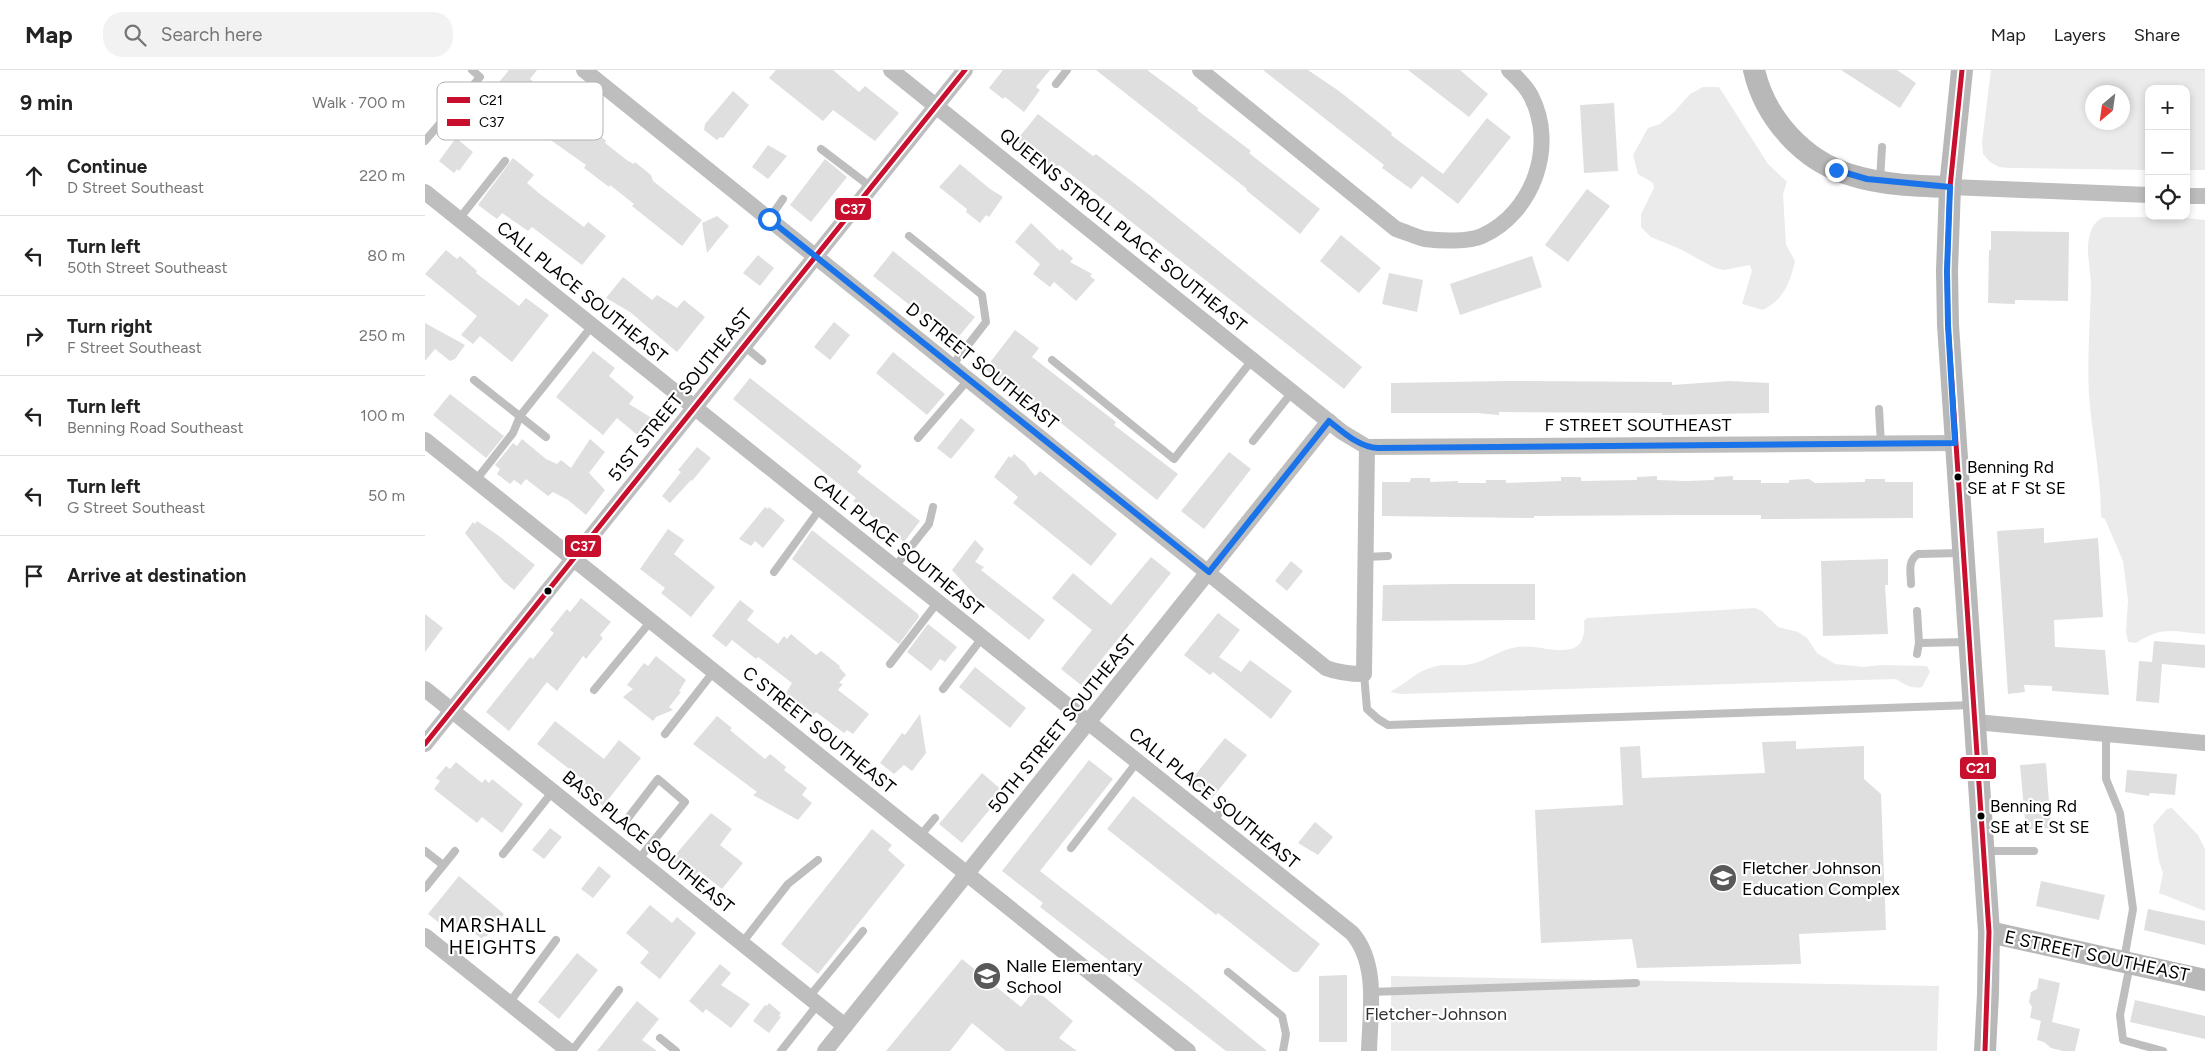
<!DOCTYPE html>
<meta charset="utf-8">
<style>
body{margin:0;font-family:Figtree,sans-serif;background:#f2f2f2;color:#222}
.controls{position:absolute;right:15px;top:15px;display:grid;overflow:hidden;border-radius:10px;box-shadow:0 2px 8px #0003}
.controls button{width:45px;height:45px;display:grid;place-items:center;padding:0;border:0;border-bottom:1px solid #e0e0e0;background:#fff;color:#222;font:25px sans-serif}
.compass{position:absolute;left:1660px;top:15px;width:45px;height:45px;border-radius:50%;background:#fff;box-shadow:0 2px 8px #0003;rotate:209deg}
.stop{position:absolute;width:15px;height:15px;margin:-11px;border:4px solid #1a73e8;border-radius:50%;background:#fff}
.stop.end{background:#1a73e8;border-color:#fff;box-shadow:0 1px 5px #0008}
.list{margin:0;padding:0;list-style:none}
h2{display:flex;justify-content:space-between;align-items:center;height:65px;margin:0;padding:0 20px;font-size:21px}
h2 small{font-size:16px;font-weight:400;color:#767676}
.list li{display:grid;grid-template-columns:32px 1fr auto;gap:15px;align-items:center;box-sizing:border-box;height:80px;padding:0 20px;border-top:1px solid #e0e0e0}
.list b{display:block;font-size:19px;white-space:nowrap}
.list p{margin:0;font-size:16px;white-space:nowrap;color:#767676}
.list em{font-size:16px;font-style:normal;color:#767676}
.icon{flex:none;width:28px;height:28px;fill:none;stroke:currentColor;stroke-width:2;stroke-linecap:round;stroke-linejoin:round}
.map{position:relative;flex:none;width:1780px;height:981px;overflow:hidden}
header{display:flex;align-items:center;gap:30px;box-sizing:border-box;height:70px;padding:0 25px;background:#fff;border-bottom:1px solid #e0e0e0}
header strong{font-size:24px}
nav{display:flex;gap:28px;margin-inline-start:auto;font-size:18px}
.search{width:350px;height:45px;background:#f2f2f2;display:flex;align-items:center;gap:12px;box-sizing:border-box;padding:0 18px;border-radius:20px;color:#767676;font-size:19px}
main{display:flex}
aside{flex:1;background:#fff}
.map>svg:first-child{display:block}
.green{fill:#ebebeb;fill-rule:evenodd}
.building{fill:#dfdfdf}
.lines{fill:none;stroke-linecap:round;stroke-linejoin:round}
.lane{stroke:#bebebe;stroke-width:8}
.street{stroke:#bebebe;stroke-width:16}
.secondary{stroke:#b8b8b8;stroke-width:22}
.bus-1-casing{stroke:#fff;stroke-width:9}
.bus-2-casing{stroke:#fff;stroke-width:9}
.bus-1{stroke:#c8102e;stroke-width:5}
.bus-2{stroke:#c8102e;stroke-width:5}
.route{stroke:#1a73e8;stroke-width:6}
.bus-dot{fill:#000;stroke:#fff;stroke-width:2}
.labels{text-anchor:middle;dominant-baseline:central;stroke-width:4.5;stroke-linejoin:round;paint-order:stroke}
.bus-label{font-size:17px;fill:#000;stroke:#fff;text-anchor:start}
.street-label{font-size:18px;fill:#000;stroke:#fff}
.poi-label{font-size:18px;fill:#000;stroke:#fff;text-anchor:start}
.park-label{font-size:18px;fill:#323232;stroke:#fff}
.neighbourhood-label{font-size:19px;letter-spacing:1px;fill:#000;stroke:#fff}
.key{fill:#fff;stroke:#b2b2b2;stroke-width:1}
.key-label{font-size:14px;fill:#000}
.line-badge{stroke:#fff;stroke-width:2}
.badge-label{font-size:14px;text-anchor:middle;font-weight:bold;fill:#fff}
</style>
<header>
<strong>Map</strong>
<div class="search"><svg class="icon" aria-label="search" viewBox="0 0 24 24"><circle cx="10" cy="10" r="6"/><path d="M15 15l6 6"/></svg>Search here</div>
<nav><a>Map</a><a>Layers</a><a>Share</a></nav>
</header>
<main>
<aside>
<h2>9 min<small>Walk · 700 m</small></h2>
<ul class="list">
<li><svg class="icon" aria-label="ahead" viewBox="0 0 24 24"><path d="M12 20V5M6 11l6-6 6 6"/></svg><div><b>Continue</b><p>D Street Southeast</p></div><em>220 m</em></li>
<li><svg class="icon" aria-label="left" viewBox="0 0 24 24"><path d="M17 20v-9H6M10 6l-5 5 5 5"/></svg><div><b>Turn left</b><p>50th Street Southeast</p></div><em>80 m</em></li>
<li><svg class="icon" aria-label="right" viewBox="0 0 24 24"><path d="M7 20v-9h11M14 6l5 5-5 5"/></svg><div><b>Turn right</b><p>F Street Southeast</p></div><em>250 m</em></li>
<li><svg class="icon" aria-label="left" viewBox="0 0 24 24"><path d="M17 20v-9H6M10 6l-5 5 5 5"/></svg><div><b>Turn left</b><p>Benning Road Southeast</p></div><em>100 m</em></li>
<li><svg class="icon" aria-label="left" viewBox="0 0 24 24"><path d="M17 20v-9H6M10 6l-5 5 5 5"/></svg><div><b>Turn left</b><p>G Street Southeast</p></div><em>50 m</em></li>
<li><svg class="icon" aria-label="arrive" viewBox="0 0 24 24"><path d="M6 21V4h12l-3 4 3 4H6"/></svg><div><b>Arrive at destination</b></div></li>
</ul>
</aside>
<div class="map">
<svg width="1780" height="981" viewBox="0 0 1780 981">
<rect width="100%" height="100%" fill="#fff"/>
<g class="green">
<path d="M1566,0h214v100h-19v-81h-37v81l-140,-2 -10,-1 -9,-5 -7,-8 -1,-12zM1668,22h30v30h-30z"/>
<path d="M1278,17h16l49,77 19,18 -4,12 3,51 9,16c-5,22 -11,38 -32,49l-21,-6 10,-33 -2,-6 -26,5 -9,-2 -35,-19 -29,-12 -10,-10v-13l13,-26 -1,-5 -15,-9 -5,-19 15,-27 12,-4 15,-13 15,-17z"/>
<path d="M1679,147h72l29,3v414c-31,-2 -41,-9 -69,9l-8,-1 -2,-10 2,-32 -5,-39 -18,-42 -4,-2c0,-41 -9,-82 -12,-122 -2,-37 1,-72 2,-108 0,-17 -6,-37 -1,-53 2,-8 7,-14 14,-17z"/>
<path d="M1330,538l7,3 16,16 20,5 9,6 10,15 18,11 29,3 16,-2 47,1 3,6 -8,15c-11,2 -17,-2 -26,-8l-495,15 -11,-2c15,-8 27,-21 43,-25 12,-4 26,0 38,-3 16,-3 27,-14 46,-17 18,-3 40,7 57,1 10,-4 11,-18 10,-27l3,-3z"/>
<path d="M1747,738l26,27 7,14v62l-46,-18 4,-20 -4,-12 -6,-36 14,-16z"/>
<path d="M966,906l548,10 -2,65h-546z"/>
</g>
<g class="building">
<path d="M84,0h28l-7,9 24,19 2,6 44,31 6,6 -1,2 23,18 6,3 1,-2 16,13 2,6 49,39 -20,26 -50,-40 2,-2 -24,-19 -1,2 -25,-19 2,-3 -51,-36 2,-3 -12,-9 -24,-14 -9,12 -13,-8z"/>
<path d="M351,0h57l26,22 6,-6 34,27 -24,28 -42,-31 -10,11 -54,-43z"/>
<path d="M578,0h47l-14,17 4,3 -16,22 -19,-15 -2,2 -14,-11z"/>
<path d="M671,0h51l30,22 21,16 -1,2 54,41 -2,2 71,56 -20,25 -54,-44 1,-1z"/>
<path d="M838,0h45l31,21 53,42 -1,2 52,39 44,-56 24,19 -53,67 -36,-28 -11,13 -29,-21 2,-3z"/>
<path d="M983,0h52l28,24 -19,23z"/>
<path d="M1416,0h56l19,13 -16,25z"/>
<path d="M308,21l16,14 -26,33 -3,-1 -3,3 -13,-10 1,-6z"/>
<path d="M1189,33l4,68 -34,2 -4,-68z"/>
<path d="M613,44l55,42 3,-2 51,39 215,174 -18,22 -285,-224 -6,7 -23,-17 2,-2 -16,-12z"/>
<path d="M31,68l17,14 -14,19 -2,-2 -3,4 -15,-12z"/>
<path d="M343,75l19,11 -19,23 -16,-12z"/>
<path d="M88,88l21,17 -7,8 13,11 44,33 4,-5 18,14 -24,29 -50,-38 -4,4 -26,-18 -5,6 -19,-14z"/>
<path d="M400,89l22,18 -36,45 -21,-17z"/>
<path d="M535,94l30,25 13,8 -14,20 -3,-2 -6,8 -14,-11 1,-3 -28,-22z"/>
<path d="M1162,119l23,17 -42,56 -23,-17z"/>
<path d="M292,146l12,10 -22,27 -5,-30z"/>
<path d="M606,153l29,28 2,-2 11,9 -3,4 22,12 -2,2 5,4 -19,21 -22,-19 -4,5 -17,-13 7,-10 -25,-22z"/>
<path d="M1566,161l78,1 -1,69 -53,-1v4l-27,-1 1,-53h2z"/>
<path d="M916,165l40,33 -22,25 -39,-32z"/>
<path d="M21,180l11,9 3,-3 17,15 -1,2 43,33 7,-8 23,17 -37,47 -32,-26 -7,8 -12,-9 16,-19 -52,-42z"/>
<path d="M468,181l82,66 -20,24 -82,-65z"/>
<path d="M333,185l16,13 -14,18 -17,-13z"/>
<path d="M1107,186l10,31 -82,28 -10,-31z"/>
<path d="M964,203l34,7 -6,32 -35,-8z"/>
<path d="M198,207l29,23 5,-5 20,13 7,-8 21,17 -28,35 -47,-40 -24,-14z"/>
<path d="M409,252l16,13 -20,25 -16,-13z"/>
<path d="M0,253l40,22 -10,14 -5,2 -15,-12 -10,12z"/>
<path d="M590,260l24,18 -7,9 84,65 -2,3 64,49 -21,26 -121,-97 -2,1 -25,-20 -2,3 -22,-18z"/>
<path d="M168,281l22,17 -6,8 25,21 -5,7 26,16 -14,18 -24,-20 -14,17 -47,-38z"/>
<path d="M468,282l52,42 -18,21 -51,-42z"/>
<path d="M325,308l112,88 -5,6 63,49 -16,21 -51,-41 3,-3 -123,-99z"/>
<path d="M1082,311l165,1v3l57,-4 40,2v30l-107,2v-2l-163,-1v3l-22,-2h-86v-30z"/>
<path d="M25,324l54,42 -18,22 -53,-43z"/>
<path d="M536,348l14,12 -24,29 -14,-11z"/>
<path d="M97,369l24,20 11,5 4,-4 10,8 19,-29 15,13 -16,21 16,17 -19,25 -18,-15 -15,-8 -5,4 -22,-17 -5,6 -7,-5 -4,4 -13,-10 3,-5 -5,-4 18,-22 4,3z"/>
<path d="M272,377l14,11 -19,23 -1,-1 -21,23 -8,-7 19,-24 -3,-2z"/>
<path d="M804,382l22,17 -47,60 -23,-18z"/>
<path d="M589,384l11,9 10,13 5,-5 77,63 -26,32 -78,-63 5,-6 -24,-20 15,-21 2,2z"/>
<path d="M1232,406v4l28,1 29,-1v-3l19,-1v4h28v3h28v-3l20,-1 6,4 50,-1v-3h20v3h28v36l-152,1v-4h-76l-151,1v2l-152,-2v-34h28l1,-4h19v4l28,-1v2h28v-3h20v3l28,-1 27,-1v-4h20v4l56,-1v-3z"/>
<path d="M340,437l3,2 1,-2 16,13 -22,28 -8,-7 -4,5 -12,-7z"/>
<path d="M52,451l22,15 36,29 -21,25 -11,-9 -38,-48 8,-11 2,2z"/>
<path d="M1619,458v15l54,-5 5,79 -49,3 1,27 50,3 4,45 -57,-4v-5l-28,-1 1,7 -17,2 -11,-163z"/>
<path d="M243,459l16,11 -10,14 41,33 -24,30 -30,-24 4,-5 -25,-19z"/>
<path d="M387,460l106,84 1,3 -20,27 -107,-85z"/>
<path d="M550,470l9,9 -9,13 9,5 -3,3 64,50 -16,20 -51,-41 -26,-29z"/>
<path d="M726,487l20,16 -90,112 -20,-16 31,-39 -40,-32 21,-25 38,32z"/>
<path d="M1463,489v26h-3l3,49 -65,2 -2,-75z"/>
<path d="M866,491l12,10 -16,20 -12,-10z"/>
<path d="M1032,514h78v36l-153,1 1,-36z"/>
<path d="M156,528l30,24 -11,13 3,3 -17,21 -3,-3 -26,35 -10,-9 -38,49 -23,-19 44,-55 3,2 21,-26 -4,-3 17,-21 3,3z"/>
<path d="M315,530l14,11 -7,9 31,24 6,-8 3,3 4,-5 25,21 5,-4 19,15 -1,1 7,8 -7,8 4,1 -5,6 31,24 -16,20 -6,-4 -3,3 -28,-21 -4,5 -8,-6 -3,2 -18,-15 9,-15 -34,-26 -2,2 -24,-19 -6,7 -14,-11z"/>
<path d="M793,543l22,17 -21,27 22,15 9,-12 42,31 -21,28 -58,-47 -3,3 -26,-20z"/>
<path d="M0,544l18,14 -18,24z"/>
<path d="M503,554l29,23 -12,15 -5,-3 -9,12 -24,-19z"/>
<path d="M1729,571l51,4v23l-43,-4 -3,39 -23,-2 3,-40 13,1z"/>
<path d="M231,586l30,24 -7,11 2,1 -12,15 4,3 -17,7 -3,4 -30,-24 10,-8 -6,-4 17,-22 4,3z"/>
<path d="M550,597l51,41 -16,20 -51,-41z"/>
<path d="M495,644l6,39 -14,18 -8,-6 -10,9 -14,-11 22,-30 3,2z"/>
<path d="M292,646l15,12 -2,2 35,29 5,-5 4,3 12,10 -2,3 23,18 -5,7 10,8 -14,17 -45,-25 4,-3 -64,-48z"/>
<path d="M130,651l49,38 15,-19 22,18 -38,48 -23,-17 6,-7 -49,-38z"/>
<path d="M800,668l22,17 -35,43 -21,-18z"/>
<path d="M1371,671v8l68,-3v33l17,15 5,136 -87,4 2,30 -164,4 -5,-29 -91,4 -6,-133 88,-5 -3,-58 20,-1 2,32 123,-5 -3,-31z"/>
<path d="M664,690l24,19 -73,92 149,116 78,64h-41l-186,-144 3,-4 -41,-32z"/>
<path d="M31,692l26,21 3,-4 4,4 3,-4 31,25 -21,29 -20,-16 -5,6 -43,-34 6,-8 -4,-3 10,-12 4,3z"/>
<path d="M1621,693l5,65 -25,2 -6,-65z"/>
<path d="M1702,700l50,4 -2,21 -25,-2 -1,3 -24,-4z"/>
<path d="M557,703l22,19 -42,51 -23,-19z"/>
<path d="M708,726l187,148 -22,28h-5l-75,-59 -2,2 -109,-86z"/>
<path d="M286,743l21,16 -12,16 23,18 -21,26 -23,-18 -6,7 -22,-18z"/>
<path d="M890,752l18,15 -15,18 -20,-12z"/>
<path d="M125,758l12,9 -18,22 -12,-9z"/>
<path d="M447,759l20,16 -4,5 17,15 -87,109 -37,-30z"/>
<path d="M174,796l12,10 -18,22 -12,-9z"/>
<path d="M34,806l45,38 -18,23 -2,-1 -2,3 -23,-18 -8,11 -23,-18z"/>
<path d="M1616,811l64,14 -6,25 -63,-14z"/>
<path d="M225,835l22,18 5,-6 19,16 -36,46 -20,-16 9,-11 -23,-19z"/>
<path d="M1723,839l57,12v24l-61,-15z"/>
<path d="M152,883l21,17 -39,49 -21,-17z"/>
<path d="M537,889l59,48 14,-18 38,32 -14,17 18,13h-71l-34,-28 -22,28h-64z"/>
<path d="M295,894l11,9 -10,12 29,19 -19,24 -25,-19 -3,4 -14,-12z"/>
<path d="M922,905v67h-28v-66z"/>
<path d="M1614,908l21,5 -8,39 28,7 -5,22h-12l-12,-3 -7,-6 -7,-2 4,-19 -11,-3 2,-11 -3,-5 2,-10 6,-3z"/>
<path d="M1710,930l70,16v23l-75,-17z"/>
<path d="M212,931l22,18 -17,21 15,11h-60z"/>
<path d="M344,933l12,10 -2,3 2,1 -12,16 -16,-12 12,-16 2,1z"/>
</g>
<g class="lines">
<g class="lane">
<path d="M631,14l11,-14"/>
<path d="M0,71l55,-64 -8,-7"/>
<path d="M396,79l50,38"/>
<path d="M1455,110l2,-33"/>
<path d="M34,149l46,-58"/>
<path d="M344,149l14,-20"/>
<path d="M484,166l73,59 4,27 -35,45"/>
<path d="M319,276l18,15"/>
<path d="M627,290l122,99 79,-100"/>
<path d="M49,310l72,57"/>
<path d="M1454,339l2,35"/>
<path d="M493,368l50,-58"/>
<path d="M828,371l40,-50"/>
<path d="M51,410l37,-47 7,-17 72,-90"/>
<path d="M940,487l23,-1"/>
<path d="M469,498l35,-44 4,-17"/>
<path d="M349,502l46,-63"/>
<path d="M1486,514c0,-11 -4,-23 7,-30l43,-1"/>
<path d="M1494,573l49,-1"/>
<path d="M1492,584l2,-11 -2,-32"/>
<path d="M465,594l47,-61"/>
<path d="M939,604l3,35 11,10 10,6 584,-20"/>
<path d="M518,619l39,-51"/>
<path d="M169,620l57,-69"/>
<path d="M240,664l49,-63"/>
<path d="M1681,664v45l14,34 13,96 -9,51"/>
<path d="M203,748l30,-39 27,23 -47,58"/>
<path d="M788,752l13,-18"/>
<path d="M495,766l15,-18"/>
<path d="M646,778l66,-86"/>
<path d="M0,781l18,14"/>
<path d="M1561,781h48"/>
<path d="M78,784l50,-63"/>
<path d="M0,818l30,-37"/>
<path d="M317,873l46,-59 30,-24"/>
<path d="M1705,894l-10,51 3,25 40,11"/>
<path d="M803,902l54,44 4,18 -3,17"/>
<path d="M945,922l266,-9"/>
<path d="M384,927l54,-66"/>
<path d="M84,933l47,-63"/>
<path d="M235,968l16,13"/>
<path d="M147,981l47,-61"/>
<path d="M356,981l37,-47"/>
</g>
<g class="street">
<path d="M159,0l742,598c13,5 24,6 38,6l3,-227"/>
<path d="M466,0l451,362 25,15 588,-4"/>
<path d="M775,0l196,159c10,3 20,8 29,10 15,2 44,3 57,-3 51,-23 75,-90 49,-140 -5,-10 -14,-18 -22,-26"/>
<path d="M1525,117l199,8"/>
<path d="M0,122l927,741c27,31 18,80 17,118"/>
<path d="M1761,126h19"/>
<path d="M0,370l763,611"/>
<path d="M0,619l420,337"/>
<path d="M1550,652l230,21"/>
<path d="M0,674l540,-674"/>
<path d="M0,866l144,115"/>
<path d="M400,981l504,-630"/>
</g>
<g class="secondary">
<path d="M1329,0c11,48 49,91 97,105 31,10 66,11 99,12"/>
<path d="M1537,0l-12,117 -3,84 1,54 41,607 -1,62 -3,57"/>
<path d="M1564,862l216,48"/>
</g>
<defs>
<path id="bus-1" d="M1537,0l-12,117 -3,84 1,54 41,607 -4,119"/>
<path id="bus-2" d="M0,674l540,-674"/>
</defs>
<use href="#bus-1" class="bus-1-casing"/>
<use href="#bus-2" class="bus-2-casing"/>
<use href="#bus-1" class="bus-1"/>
<use href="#bus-2" class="bus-2"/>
</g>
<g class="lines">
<path class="route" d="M344,149l440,353 120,-151c15,12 30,26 49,27l577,-5 -7,-118 -1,-54 3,-84 -83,-8 -31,-9"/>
</g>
<defs>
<symbol id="school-disc" viewBox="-11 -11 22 22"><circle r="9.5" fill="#595959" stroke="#fff"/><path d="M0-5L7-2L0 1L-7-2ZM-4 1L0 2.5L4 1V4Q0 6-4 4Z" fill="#fff"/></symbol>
</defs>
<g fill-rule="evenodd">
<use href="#school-disc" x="1282" y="792" width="32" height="32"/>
<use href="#school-disc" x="546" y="890" width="32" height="32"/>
</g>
<g class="bus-dot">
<circle cx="1533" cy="407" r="4.5"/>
<circle cx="123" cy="521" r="4.5"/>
<circle cx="1556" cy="746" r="4.5"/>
</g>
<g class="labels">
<g class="bus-label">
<text x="1542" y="397">Benning Rd<tspan x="1542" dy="21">SE at F St SE</tspan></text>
<text x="1565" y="736">Benning Rd<tspan x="1565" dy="21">SE at E St SE</tspan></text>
</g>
<g class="street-label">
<text transform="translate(698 160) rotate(39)">QUEENS STROLL PLACE SOUTHEAST</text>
<text transform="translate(157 222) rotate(39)">CALL PLACE SOUTHEAST</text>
<text transform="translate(557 296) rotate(39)">D STREET SOUTHEAST</text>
<text transform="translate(255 325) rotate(-51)">51ST STREET SOUTHEAST</text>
<text x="1213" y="355">F STREET SOUTHEAST</text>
<text transform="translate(473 475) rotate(39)">CALL PLACE SOUTHEAST</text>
<text transform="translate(637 654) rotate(-51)">50TH STREET SOUTHEAST</text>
<text transform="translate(394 660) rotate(39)">C STREET SOUTHEAST</text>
<text transform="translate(789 728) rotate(39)">CALL PLACE SOUTHEAST</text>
<text transform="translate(223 772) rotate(39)">BASS PLACE SOUTHEAST</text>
<text transform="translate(1672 886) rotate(12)">E STREET SOUTHEAST</text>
</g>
<g class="poi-label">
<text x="1317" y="798">Fletcher Johnson<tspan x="1317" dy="21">Education Complex</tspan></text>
<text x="581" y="896">Nalle Elementary<tspan x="581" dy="21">School</tspan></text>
</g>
<g class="park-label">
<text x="1011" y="944">Fletcher-Johnson</text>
</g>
<g class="neighbourhood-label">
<text x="68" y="855">MARSHALL<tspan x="68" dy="22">HEIGHTS</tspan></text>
</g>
</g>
<rect x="12" y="12" width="166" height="58" rx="8" class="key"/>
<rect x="22" y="27" width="23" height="6" fill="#c8102e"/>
<rect x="22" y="49" width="23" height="7" fill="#c8102e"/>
<g class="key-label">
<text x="54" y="35">C21</text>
<text x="54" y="57">C37</text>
</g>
<g class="line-badge">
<rect x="409" y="127" width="38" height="24" rx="5" fill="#c8102e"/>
<rect x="139" y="464" width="38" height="24" rx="5" fill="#c8102e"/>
<rect x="1534" y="686" width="38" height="24" rx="5" fill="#c8102e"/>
</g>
<g class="badge-label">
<text x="428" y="144">C37</text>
<text x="158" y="481">C37</text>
<text x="1553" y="703">C21</text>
</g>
</svg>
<div class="controls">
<button>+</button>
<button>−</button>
<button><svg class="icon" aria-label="locate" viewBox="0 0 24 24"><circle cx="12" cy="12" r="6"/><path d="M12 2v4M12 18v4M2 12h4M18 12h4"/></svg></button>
</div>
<svg class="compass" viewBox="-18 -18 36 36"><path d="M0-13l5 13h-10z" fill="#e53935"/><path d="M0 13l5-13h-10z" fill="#767676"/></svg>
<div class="stop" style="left:344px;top:149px"></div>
<div class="stop end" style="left:1411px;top:100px"></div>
</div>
</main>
